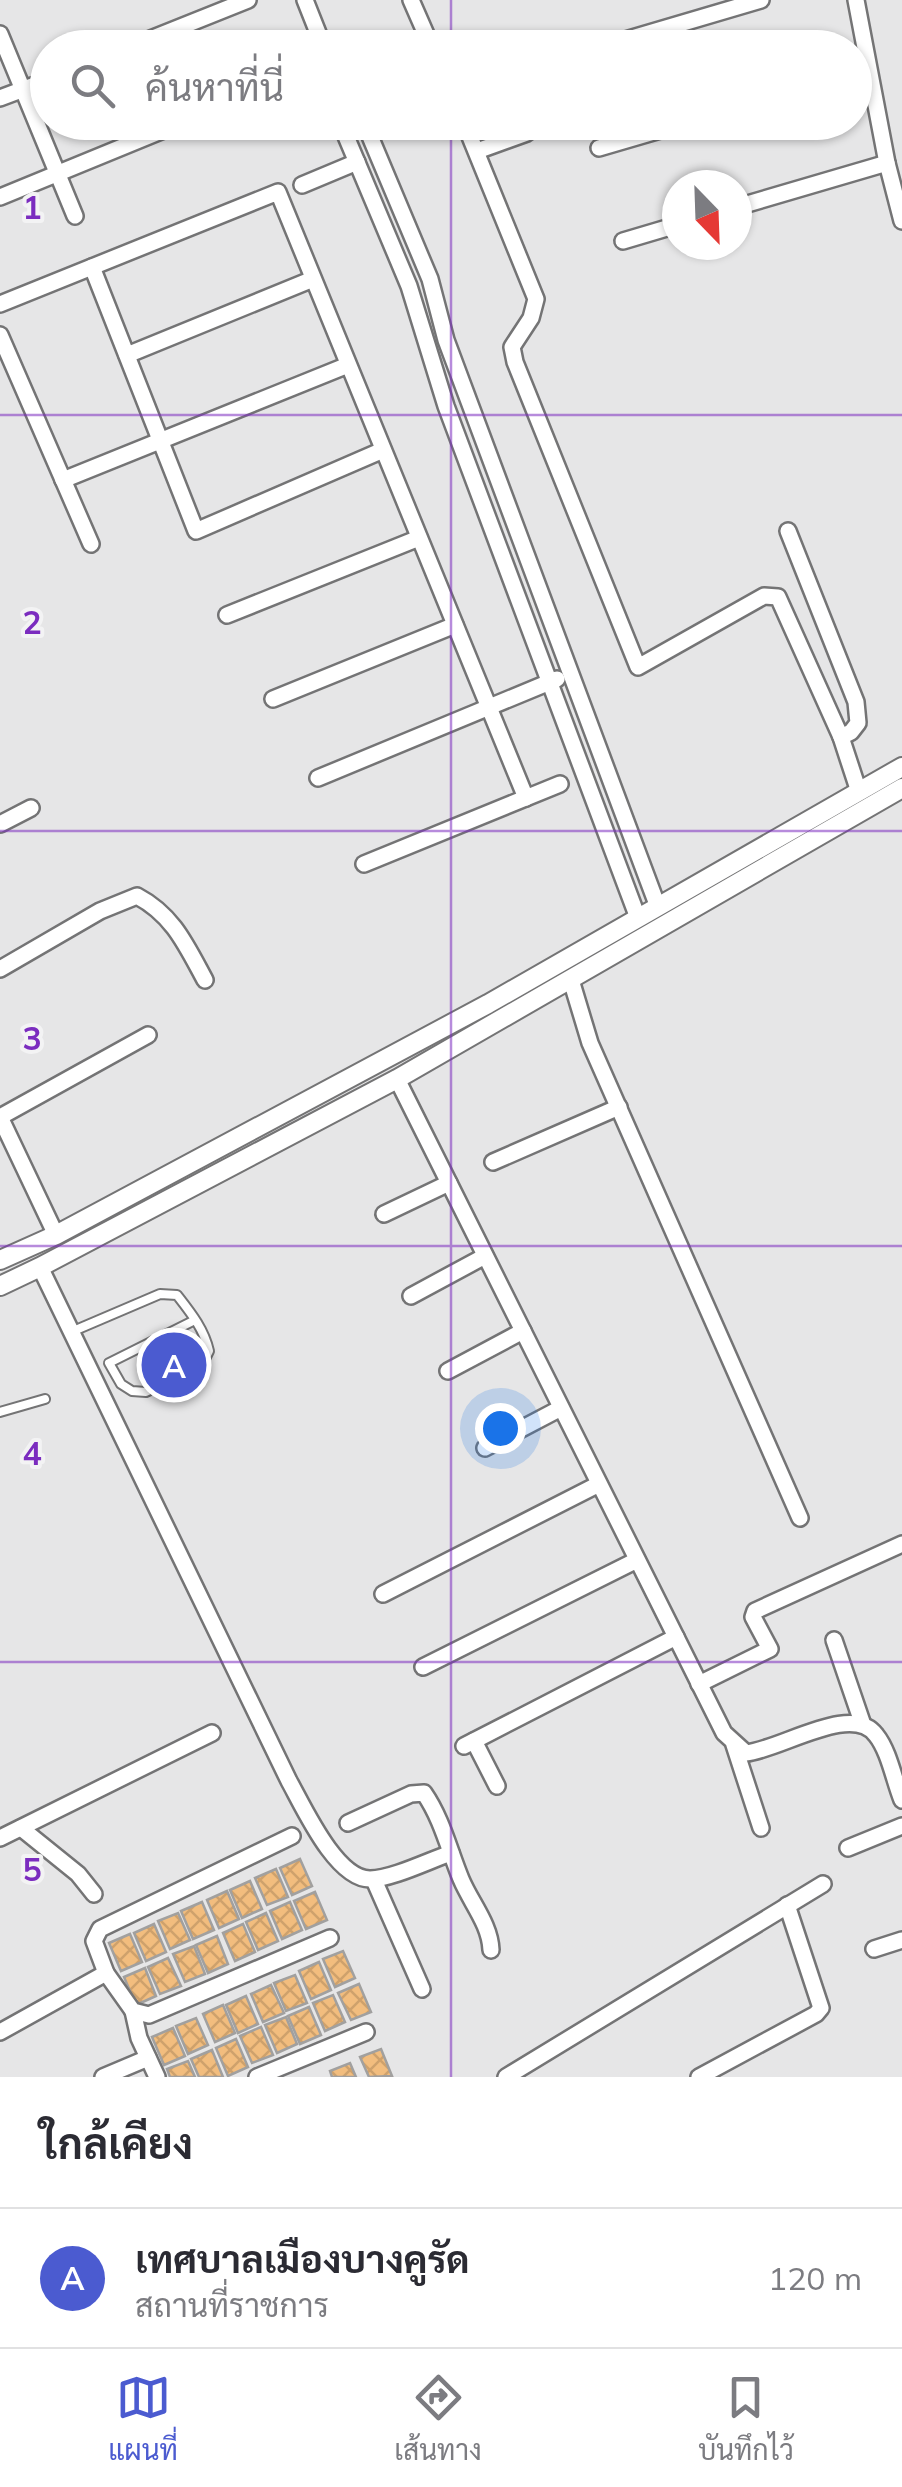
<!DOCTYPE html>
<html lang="th">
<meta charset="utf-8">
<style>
body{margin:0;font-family:Mulish,Sarabun,sans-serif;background:#f7f7f7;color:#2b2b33}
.compass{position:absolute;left:662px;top:170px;width:90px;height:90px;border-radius:50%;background:#fff;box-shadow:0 2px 8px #0004;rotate:157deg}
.you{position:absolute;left:500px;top:1428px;width:35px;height:35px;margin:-25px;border:8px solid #fff;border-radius:50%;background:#1a73e8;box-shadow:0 0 0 15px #1a73e833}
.badge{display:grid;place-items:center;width:65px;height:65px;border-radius:50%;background:#4b5bd0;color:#fff;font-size:32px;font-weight:700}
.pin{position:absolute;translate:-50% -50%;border:5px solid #fff;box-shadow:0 2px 10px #0006}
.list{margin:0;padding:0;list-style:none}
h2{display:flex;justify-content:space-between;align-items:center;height:130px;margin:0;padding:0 40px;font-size:42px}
h2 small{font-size:32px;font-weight:400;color:#7c7c81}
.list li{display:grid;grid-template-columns:65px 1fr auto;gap:30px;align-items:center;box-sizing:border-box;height:140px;padding:0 40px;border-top:2px solid #e1e1e2}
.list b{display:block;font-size:38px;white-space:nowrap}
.list p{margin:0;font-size:32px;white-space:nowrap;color:#7c7c81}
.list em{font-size:32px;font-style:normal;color:#7c7c81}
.icon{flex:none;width:55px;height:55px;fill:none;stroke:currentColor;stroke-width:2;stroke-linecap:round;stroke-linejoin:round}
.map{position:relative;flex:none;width:902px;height:2077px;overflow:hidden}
.search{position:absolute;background:#fff;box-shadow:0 2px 8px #0004;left:30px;right:30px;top:30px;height:110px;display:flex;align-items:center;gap:25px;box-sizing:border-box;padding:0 35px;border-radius:55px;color:#7c7c81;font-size:38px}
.sheet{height:270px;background:#fff}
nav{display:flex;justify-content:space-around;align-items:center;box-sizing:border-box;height:140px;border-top:2px solid #e1e1e2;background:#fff;font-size:28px;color:#7c7c81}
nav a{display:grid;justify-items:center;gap:5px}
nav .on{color:#4b5bd0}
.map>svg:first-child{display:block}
.building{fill:url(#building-cross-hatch);stroke:#a1a09f;stroke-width:2.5}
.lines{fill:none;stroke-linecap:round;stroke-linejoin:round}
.service-casing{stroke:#747475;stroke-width:12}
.minor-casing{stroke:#747475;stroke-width:20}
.tertiary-casing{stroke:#747475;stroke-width:22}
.service{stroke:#fff;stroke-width:8}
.minor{stroke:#fff;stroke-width:15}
.tertiary{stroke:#fff;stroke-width:18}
.grid{fill:none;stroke:#7b2cbf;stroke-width:2.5;stroke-opacity:0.55}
.grid-label{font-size:32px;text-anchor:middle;font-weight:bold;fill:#7b2cbf;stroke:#f3f3f4;stroke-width:8;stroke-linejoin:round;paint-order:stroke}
</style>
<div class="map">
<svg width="902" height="2077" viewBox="0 0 902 2077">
<defs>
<pattern id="building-cross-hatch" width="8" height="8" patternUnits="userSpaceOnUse" patternTransform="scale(2.5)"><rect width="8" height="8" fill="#f2bd7e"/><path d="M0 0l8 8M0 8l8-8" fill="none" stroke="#cea16c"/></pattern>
</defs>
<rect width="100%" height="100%" fill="#e6e6e7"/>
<g class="building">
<path d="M300,1859l12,27 -20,9 -12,-27z"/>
<path d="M276,1869l12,28 -21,8 -12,-27z"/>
<path d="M250,1881l12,28 -20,9 -12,-28z"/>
<path d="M227,1891l12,28 -20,9 -12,-28z"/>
<path d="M315,1892l12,28 -21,9 -12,-28z"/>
<path d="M202,1902l12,28 -21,9 -12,-28z"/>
<path d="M290,1902l12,28 -20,9 -12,-28z"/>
<path d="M178,1913l12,27 -20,9 -12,-28z"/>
<path d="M266,1913l12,28 -20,9 -12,-28z"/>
<path d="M154,1924l12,28 -20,9 -12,-28z"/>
<path d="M243,1924l12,28 -20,9 -12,-28z"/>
<path d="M130,1934l12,28 -21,9 -12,-28z"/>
<path d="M217,1936l11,28 -20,9 -12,-28z"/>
<path d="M194,1946l11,28 -20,8 -12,-28z"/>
<path d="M343,1951l12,27 -20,9 -12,-28z"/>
<path d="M168,1958l13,28 -21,8 -12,-27z"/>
<path d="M319,1962l12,28 -20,9 -12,-28z"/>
<path d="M145,1968l11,28 -20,9 -12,-28z"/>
<path d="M295,1975l12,28 -21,8 -12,-28z"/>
<path d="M359,1984l12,28 -20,8 -13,-27z"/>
<path d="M271,1985l13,28 -21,9 -12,-28z"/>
<path d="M333,1995l12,27 -20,9 -12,-28z"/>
<path d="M246,1996l12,28 -20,9 -12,-28z"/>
<path d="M223,2005l12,28 -20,9 -12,-28z"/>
<path d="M309,2007l12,28 -21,9 -12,-28z"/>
<path d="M286,2017l11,27 -20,9 -12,-28z"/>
<path d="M196,2018l12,27 -20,9 -12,-28z"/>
<path d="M261,2027l12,28 -21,8 -12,-27z"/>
<path d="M173,2028l12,28 -21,9 -12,-28z"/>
<path d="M236,2039l12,28 -20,9 -12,-28z"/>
<path d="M381,2049l11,27 -23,1 -9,-20z"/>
<path d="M212,2050l11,27h-24l-8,-18z"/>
<path d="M188,2061l7,16h-25l-3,-8z"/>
<path d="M350,2063l6,14h-24l-2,-6z"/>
</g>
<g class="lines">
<defs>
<g id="service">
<path d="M71,1332l89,-38 17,1c14,18 27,34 32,56l-7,14 -56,27 -14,-1 -11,-7 -12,-21 86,-43"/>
<path d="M0,1412l45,-13"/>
</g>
<g id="minor">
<path d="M305,0l19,48"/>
<path d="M411,0l21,48"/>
<path d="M856,0l31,163 15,58"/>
<path d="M0,34l75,182"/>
<path d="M128,48l120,-48"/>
<path d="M598,48l163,-48"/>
<path d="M0,98l48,-18"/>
<path d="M340,122l69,164 37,120 192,512"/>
<path d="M364,122l66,157 16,61 212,567"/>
<path d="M464,122l72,177 -5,19 -19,29 3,15 123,305 126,-71 14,1 63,140 18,55"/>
<path d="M599,148l89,-26"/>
<path d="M477,151l50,-18"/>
<path d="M302,185l55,-23"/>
<path d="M0,197l183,-75"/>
<path d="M737,207l150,-44"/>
<path d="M623,241l54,-16"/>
<path d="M92,267l104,264 187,-81"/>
<path d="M0,304l278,-112 248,606"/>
<path d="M0,335l91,209"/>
<path d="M127,355l186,-76"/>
<path d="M63,480l285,-115"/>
<path d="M788,531l68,171 2,21 -7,9 -10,5"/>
<path d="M227,615l192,-77"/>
<path d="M273,699l182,-74"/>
<path d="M318,778l239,-99"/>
<path d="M0,824l31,-16"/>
<path d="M364,864l196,-80"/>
<path d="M0,969l100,-58 37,-15c36,19 49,49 68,84"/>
<path d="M571,980l19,63 210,475"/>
<path d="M397,1079l327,654 22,20c34,-3 106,-51 130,-18 13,16 18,45 26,65"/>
<path d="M0,1117l148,-82"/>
<path d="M0,1117l56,118"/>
<path d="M493,1162l126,-55"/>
<path d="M384,1214l65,-31"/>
<path d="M40,1267l249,514c15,27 47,98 81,98 22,0 60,-19 81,-26"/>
<path d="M411,1296l74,-40"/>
<path d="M448,1371l75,-40"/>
<path d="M485,1448l76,-40"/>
<path d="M383,1594l216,-110"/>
<path d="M834,1640l28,82"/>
<path d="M423,1667l214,-107"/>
<path d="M699,1684l71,-35 -17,-32 2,-6 147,-67"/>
<path d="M474,1741l23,45"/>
<path d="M734,1745l27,83"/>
<path d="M464,1746l212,-109"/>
<path d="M348,1823l63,-29 13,-1c18,26 25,57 37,86 10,24 29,45 30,71"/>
<path d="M21,1828l57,46 16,20"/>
<path d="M292,1836l-192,93 -6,12 12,32 27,38 16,4 181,-77"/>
<path d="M0,1838l212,-105"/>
<path d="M848,1848l54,-22"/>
<path d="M374,1880l48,109"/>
<path d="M874,1949l28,-9"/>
<path d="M133,2011l6,27 18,39"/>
<path d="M0,2032l106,-59"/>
<path d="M103,2077l45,-19"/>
<path d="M257,2077l109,-45"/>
<path d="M506,2077l317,-193"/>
<path d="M699,2077l117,-63 5,-6 -34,-103"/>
</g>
<g id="tertiary">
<path d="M0,1260l56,-25 432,-231 414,-237"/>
<path d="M0,1286l40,-19 357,-188 505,-291"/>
</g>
</defs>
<use href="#service" class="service-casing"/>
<use href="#minor" class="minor-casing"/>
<use href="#tertiary" class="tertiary-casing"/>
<use href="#service" class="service"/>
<use href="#minor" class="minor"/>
<use href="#tertiary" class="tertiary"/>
</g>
<path class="grid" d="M451,0v48M451,122v1955M0,415h902M0,831h902M0,1246h902M0,1662h902"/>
<g class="grid-label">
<text x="32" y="219">1</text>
<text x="32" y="634">2</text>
<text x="32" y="1050">3</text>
<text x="32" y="1465">4</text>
<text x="32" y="1881">5</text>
</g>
</svg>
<svg class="compass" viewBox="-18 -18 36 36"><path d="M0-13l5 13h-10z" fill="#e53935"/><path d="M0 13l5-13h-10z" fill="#7c7c81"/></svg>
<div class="you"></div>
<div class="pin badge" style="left:174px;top:1365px">A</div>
<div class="search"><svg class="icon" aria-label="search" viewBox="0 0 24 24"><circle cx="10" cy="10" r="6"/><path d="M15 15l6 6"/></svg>ค้นหาที่นี่</div>
</div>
<section class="sheet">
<h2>ใกล้เคียง<small></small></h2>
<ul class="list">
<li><span class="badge">A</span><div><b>เทศบาลเมืองบางคูรัด</b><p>สถานที่ราชการ</p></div><em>120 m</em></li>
</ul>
</section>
<nav>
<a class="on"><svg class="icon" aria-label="map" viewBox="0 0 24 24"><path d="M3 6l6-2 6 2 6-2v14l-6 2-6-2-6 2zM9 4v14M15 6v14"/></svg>แผนที่</a>
<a><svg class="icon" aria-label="directions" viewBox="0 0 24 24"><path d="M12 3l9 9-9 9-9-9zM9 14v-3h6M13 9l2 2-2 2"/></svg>เส้นทาง</a>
<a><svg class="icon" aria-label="saved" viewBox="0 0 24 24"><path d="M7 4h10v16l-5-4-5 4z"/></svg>บันทึกไว้</a>
</nav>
